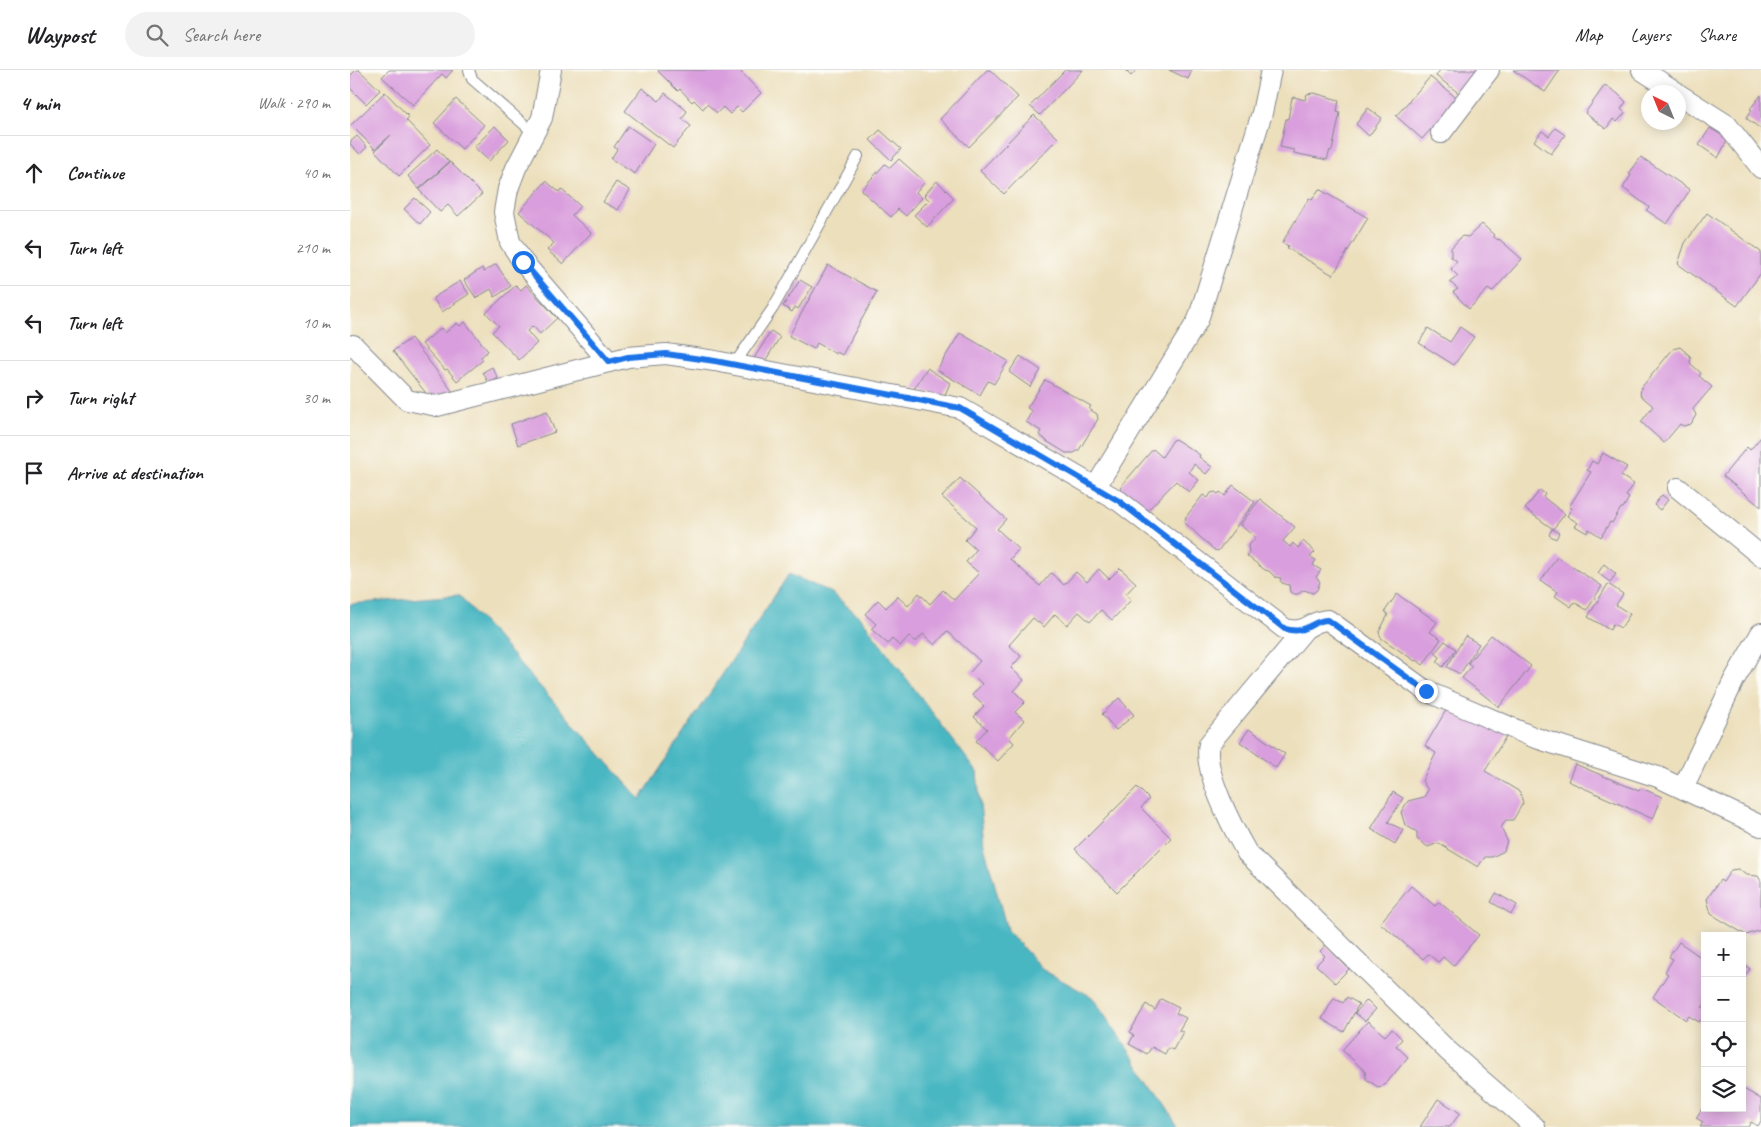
<!DOCTYPE html>
<meta charset="utf-8">
<style>
body{margin:0;font-family:Caveat,sans-serif;background:#f2f2f2;color:#202124}
.controls{position:absolute;right:15px;bottom:15px;display:grid;overflow:hidden;border-radius:0px;box-shadow:0 2px 12px #0003}
.controls button{width:45px;height:45px;display:grid;place-items:center;padding:0;border:0;border-bottom:1px solid #e0e0e0;background:#fff;color:#202124;font:25px sans-serif}
.compass{position:absolute;left:1291px;top:15px;width:45px;height:45px;border-radius:50%;background:#fff;box-shadow:0 2px 12px #0003;rotate:317deg}
.stop{position:absolute;width:15px;height:15px;margin:-11px;border:4px solid #1a73e8;border-radius:50%;background:#fff}
.stop.end{background:#1a73e8;border-color:#fff;box-shadow:0 1px 5px #0008}
.list{margin:0;padding:0;list-style:none}
h2{display:flex;justify-content:space-between;align-items:center;height:65px;margin:0;padding:0 20px;font-size:21px}
h2 small{font-size:16px;font-weight:400;color:#757577}
.list li{display:grid;grid-template-columns:32px 1fr auto;gap:15px;align-items:center;box-sizing:border-box;height:75px;padding:0 20px;border-top:1px solid #e0e0e0}
.list b{display:block;font-size:19px;white-space:nowrap}
.list em{font-size:16px;font-style:normal;color:#757577}
.icon{flex:none;width:28px;height:28px;fill:none;stroke:currentColor;stroke-width:2;stroke-linecap:round;stroke-linejoin:round}
.map{position:relative;flex:none;width:1411px;height:1057px;overflow:hidden}
header{display:flex;align-items:center;gap:30px;box-sizing:border-box;height:70px;padding:0 25px;background:#fff;border-bottom:1px solid #e0e0e0}
header strong{font-size:24px}
nav{display:flex;gap:28px;margin-inline-start:auto;font-size:18px}
.search{width:350px;height:45px;background:#f2f2f2;display:flex;align-items:center;gap:12px;box-sizing:border-box;padding:0 18px;border-radius:28px;color:#757577;font-size:19px}
main{display:flex}
aside{flex:1;background:#fff}
.map>svg:first-child{display:block}
.water{fill:#48b7c2;stroke:#327390}
.building{fill:#d99edd}
.lines{fill:none;stroke-linecap:round;stroke-linejoin:round}
.lane-casing{stroke:#84878d;stroke-width:12}
.street-casing{stroke:#84878d;stroke-width:22}
.lane{stroke:#fff;stroke-width:10}
.street{stroke:#fff;stroke-width:20}
.route{stroke:#1a73e8;stroke-width:6}
</style>
<header>
<strong>Waypost</strong>
<div class="search"><svg class="icon" aria-label="search" viewBox="0 0 24 24"><circle cx="10" cy="10" r="6"/><path d="M15 15l6 6"/></svg>Search here</div>
<nav><a>Map</a><a>Layers</a><a>Share</a></nav>
</header>
<main>
<aside>
<h2>4 min<small>Walk · 290 m</small></h2>
<ul class="list">
<li><svg class="icon" aria-label="ahead" viewBox="0 0 24 24"><path d="M12 20V5M6 11l6-6 6 6"/></svg><div><b>Continue</b></div><em>40 m</em></li>
<li><svg class="icon" aria-label="left" viewBox="0 0 24 24"><path d="M17 20v-9H6M10 6l-5 5 5 5"/></svg><div><b>Turn left</b></div><em>210 m</em></li>
<li><svg class="icon" aria-label="left" viewBox="0 0 24 24"><path d="M17 20v-9H6M10 6l-5 5 5 5"/></svg><div><b>Turn left</b></div><em>10 m</em></li>
<li><svg class="icon" aria-label="right" viewBox="0 0 24 24"><path d="M7 20v-9h11M14 6l5 5-5 5"/></svg><div><b>Turn right</b></div><em>30 m</em></li>
<li><svg class="icon" aria-label="arrive" viewBox="0 0 24 24"><path d="M6 21V4h12l-3 4 3 4H6"/></svg><div><b>Arrive at destination</b></div></li>
</ul>
</aside>
<div class="map">
<svg width="1411" height="1057" viewBox="0 0 1411 1057">
<rect width="100%" height="100%" fill="#fdfcf7"/>
<filter id="ink" filterUnits="userSpaceOnUse"><feTurbulence type="fractalNoise" baseFrequency=".02" numOctaves="2"/><feDisplacementMap in="SourceGraphic" scale="10" xChannelSelector="R" yChannelSelector="G"/><feConvolveMatrix kernelMatrix="1 2 1 2 8 2 1 2 1" color-interpolation-filters="sRGB"/></filter>
<filter id="wash" filterUnits="userSpaceOnUse"><feTurbulence type="fractalNoise" baseFrequency=".0096" numOctaves="4" result="noise"/><feDisplacementMap in="SourceGraphic" scale="20" xChannelSelector="R" yChannelSelector="G"/><feGaussianBlur stdDeviation="1.12" result="paint"/><feColorMatrix in="noise" values="0 0 0 0 0 0 0 0 0 0 0 0 0 0 0 0 0 1.4 0 .05"/><feComposite in="paint" operator="in"/></filter>
<g filter="url(#wash)">
<rect width="100%" height="100%" fill="#ecdfbc"/>
<path class="water" d="M439,504l43,19 29,25 116,154 7,73 23,85 36,40 49,27 52,76 35,54h-829v-523l109,-9 181,204z"/>
<g id="blocks">
<g class="building">
<path d="M6,0h3l21,20 -14,14 -16,-16v-12z"/>
<path d="M39,0h64l-7,8 -4,-4 -29,31 -31,-28z"/>
<path d="M309,0h80l22,23 -19,19 -5,-5 -7,7 -7,-7 -6,6 -10,-9 -4,5 -9,-9 -2,2 -12,-13 -2,2 -20,-20z"/>
<path d="M637,0h3l28,27 -49,50 -29,-28z"/>
<path d="M715,0h18l-43,45 -10,-9z"/>
<path d="M775,0h12l-6,6z"/>
<path d="M819,0h23l-4,9z"/>
<path d="M1090,0h41l-21,24 -24,-18z"/>
<path d="M1163,0h47l-15,22z"/>
<path d="M1080,7l28,22 -36,40 -26,-23z"/>
<path d="M1255,15l12,8 9,9 -5,7 4,4 -8,9 -4,-3 -7,10 -21,-16z"/>
<path d="M292,18l17,13 6,-8 22,18 -5,8 9,7 -18,22 -48,-37z"/>
<path d="M35,22l24,25 -3,3 24,25 -31,31 -24,-25 16,-16 -16,14 -24,-24z"/>
<path d="M964,23l25,7 -2,12 3,1 -8,38 -2,-1 -3,10 -33,-7v-3l-14,-3 6,-28h2l4,-21 2,-1 11,3 2,-6z"/>
<path d="M1411,25v34l-15,-11 6,-8 -2,-1z"/>
<path d="M106,29l28,26 -22,24 -28,-26z"/>
<path d="M1018,38l14,10 -13,18 -13,-12z"/>
<path d="M684,45l24,23 -54,56 -24,-23z"/>
<path d="M145,56l14,14 -20,21 -15,-14z"/>
<path d="M278,56l26,18 -19,30 -24,-15 6,-10 -3,-2z"/>
<path d="M1205,58l10,7 -14,19 -17,-13 8,-10 7,5z"/>
<path d="M1360,58l18,11 -10,19 -19,-13z"/>
<path d="M530,60l21,19 -10,11 -21,-20z"/>
<path d="M7,66l10,11 -7,7 -10,-10v-2z"/>
<path d="M87,79l12,13 -30,27 -11,-13z"/>
<path d="M1291,87l49,33 -23,34 -21,-14 3,-3 -26,-19 8,-13 -2,-1z"/>
<path d="M549,89l26,23 -9,10 6,6 -16,18 -8,-7 -7,8 -30,-27 24,-26 5,4z"/>
<path d="M100,92l32,32 -24,22 -10,-11 -8,7 -21,-22z"/>
<path d="M196,111l13,11 2,-3 19,17 -8,9 19,18 -28,31 -16,-14 7,-7 -35,-31z"/>
<path d="M587,111l17,17 -27,29 -13,-12 15,-15 -5,-5z"/>
<path d="M266,112l14,8 -12,20 -15,-8z"/>
<path d="M969,119l49,29 -35,57 -46,-27 2,-2 -7,-3 27,-45 3,2z"/>
<path d="M65,128l15,14 -10,12 -16,-15z"/>
<path d="M1357,143l54,39v21l-24,33 -59,-42 7,-21z"/>
<path d="M1132,154l12,11 -1,1 5,4 1,-1 23,20 -30,33 -4,-3 -19,20 -16,-17 5,-3 -8,-7 8,-6 -7,-7 6,-8 -6,-4v-9l11,-12 6,1z"/>
<path d="M146,194l15,22 -16,11 -4,-8 -15,9 -12,-18 18,-12 2,4z"/>
<path d="M478,195l49,27 -35,63 -5,-3 -1,2 -19,-11 -3,6 -25,-13z"/>
<path d="M450,210l12,7 -14,22 -3,-2 -3,5 -9,-6z"/>
<path d="M110,211l9,13 -27,18 -9,-14z"/>
<path d="M166,215l5,5 5,-5 31,33 -17,16 -7,-8 -6,5 10,12 -18,17 -27,-28 7,-6 -13,-13z"/>
<path d="M115,252l23,29 -7,6 2,3 -26,21 -10,-12 -2,1 -23,-26 19,-16 4,5 12,-10 3,3z"/>
<path d="M1110,257l14,10 -20,28 -35,-22 9,-15 22,14z"/>
<path d="M421,261l9,6 -18,29 -9,-6z"/>
<path d="M610,263l48,28 -14,23 -6,-3 -8,14 -43,-25z"/>
<path d="M61,268l42,54 -17,14 -43,-55z"/>
<path d="M1330,277l11,10 -1,6 11,10 -2,3 13,11 -19,22 3,6 -5,9 -8,2 -3,-2 -16,19 -23,-21 12,-16 -13,-11 1,-7 32,-39z"/>
<path d="M670,286l21,14 -11,17 -21,-15z"/>
<path d="M142,297l6,11 -9,6 -6,-12z"/>
<path d="M577,298l23,15 -6,14 -30,-8z"/>
<path d="M695,310l46,26 -2,3 8,5 1,5 -19,31 -5,3h-8l-21,-13v-1l-6,-4 2,-4 -15,-9 6,-11 -5,-3z"/>
<path d="M197,341l8,21 -37,13 -7,-21z"/>
<path d="M1411,367v70l-38,-31 24,-29 3,3z"/>
<path d="M825,369l25,16 -1,2 13,10 -6,7 -12,-10 -5,8 10,8 -10,12 -13,-11 -30,31 -25,-21 1,-6 31,-36 9,8 11,-17z"/>
<path d="M1253,383l24,14 -6,9 13,8 -8,12 3,2 -6,10h-2l-9,15 -2,-1 -9,15 -12,-8 -2,4 -12,-7 3,-3 -11,-7 5,-8 -3,-1 22,-35 -4,-2 5,-9 5,3z"/>
<path d="M610,408l46,41 -9,10 22,20 -9,10 30,27 11,-13 13,12 12,-13 11,10 12,-13 10,10 11,-11 16,15 -10,11 5,6 -19,20 -11,-10 -11,12 -11,-10 -12,13 -12,-11 -11,13 -11,-9 -24,27 12,11 -10,12 13,12 -10,11 11,11 -10,10 9,8 -15,18 5,5 -16,18 -22,-20 11,-12 -13,-12 10,-11 -12,-11 10,-11 -12,-12 10,-11 -33,-30 -12,14 -12,-11 -7,8 -7,-6 -9,10 -8,-7 -4,5 -17,-15 5,-5 -11,-10 13,-14 8,8 11,-12 11,10 11,-13 11,11 13,-14 11,10 25,-27 -13,-11 10,-12 -11,-10 11,-13 -34,-30z"/>
<path d="M883,415l22,17 -37,49 -4,-1 -30,-28 2,-3 -1,-1 18,-23 5,3 3,-5 4,-1 3,2 2,-2 5,4z"/>
<path d="M1190,420l5,4 -2,3 22,17 -12,15 -28,-20z"/>
<path d="M1312,425l6,5 -8,10 -6,-5z"/>
<path d="M910,429l35,28 -12,14 7,6 3,-4 5,5 5,-7 12,11 -5,5 6,3 -3,5 8,5 -5,7 4,5 -3,8 -4,3 -9,-3 -6,4h-5l-3,-2 -1,-7 -7,-2 -2,-3 1,-2 -6,-1 -6,-6 -4,-1 -18,-14 2,-4 -1,-6 8,-8 -16,-13z"/>
<path d="M1202,459l7,4 -3,6 -7,-4z"/>
<path d="M1207,487l45,29 -15,24 -13,-8 -3,5 -16,-11 3,-4 -17,-11z"/>
<path d="M1254,494l12,10 -6,8 -12,-9z"/>
<path d="M1258,514l15,10 -7,11 14,9 -9,14 -8,-4 -3,6 -22,-13z"/>
<path d="M1047,524l40,28 -7,10 11,7 -18,26 -6,-5 -2,1 -34,-23 -2,-6 9,-17 -3,-4z"/>
<path d="M1141,565l40,31 -32,41 -37,-29 10,-12 -4,-3z"/>
<path d="M1115,566l14,8 -19,30 -13,-7z"/>
<path d="M1095,571l11,8 -13,18 -6,-5 3,-5 -5,-4z"/>
<path d="M769,628l15,17 -18,15 -14,-16z"/>
<path d="M1098,637l60,26 -23,38 35,21 3,11 -10,17h-7l-5,8 6,12 -3,11 -12,6h-7l-7,10 -40,-24 -10,4 -11,-8v-7l-12,-7 -4,-13 7,-11 16,-4 4,-7 -6,-9 14,-28 -11,-7z"/>
<path d="M899,659l36,25 -9,14 -36,-26z"/>
<path d="M1225,694l64,27 2,-3 21,9 -9,22 -85,-38z"/>
<path d="M787,717l12,12 -8,9 30,30 -54,54 -42,-43z"/>
<path d="M1043,722l10,6 -15,24 15,8 -8,14 -24,-15z"/>
<path d="M1388,799l8,6 12,1 3,5v49l-15,5 -35,-21 -4,-15 13,-19 3,2 8,-12z"/>
<path d="M1061,816l24,20 4,-4 40,33 -26,31 -10,-9 -5,5 -10,-8 -5,5 -43,-36z"/>
<path d="M1146,823l21,12 -6,9 -20,-12z"/>
<path d="M1329,872l26,18v44l-3,3 3,2v6l-6,7 -10,-6 -3,4 -33,-23 15,-23 -3,-2 8,-13 -4,-2z"/>
<path d="M976,875l23,24 -14,14 -19,-18 9,-9 -5,-5z"/>
<path d="M1392,893l8,6 -8,10z"/>
<path d="M997,927l12,7 -15,28 -22,-13 12,-21 9,5z"/>
<path d="M811,929l18,9 -3,5 10,5 -7,12 4,2 -10,18 -5,-2 -3,6 -13,-7 -5,7 -18,-10 5,-9 -4,-3 16,-28 9,6z"/>
<path d="M1017,930l9,9 -11,12 -10,-8z"/>
<path d="M1018,951l17,15 7,-7 10,10 -6,7 12,11 -23,28 -7,2 -12,-8 -1,-8 -23,-21z"/>
<path d="M1392,1018l19,11v22l-3,5 -7,-4 -3,5h-48l3,-5 -7,-4 9,-14v4h37z"/>
<path d="M1088,1029l22,14 -10,14h-30z"/>
</g>
</g>
</g>
<g filter="url(#ink)">
<use href="#blocks" fill-opacity="0" stroke="#84878d" stroke-width="1"/>
<g class="lines">
<defs>
<g id="lane">
<path d="M119,0l3,9 62,54"/>
<path d="M383,296l40,-58 85,-152"/>
</g>
<g id="street">
<path d="M201,0l-9,48 -26,50 -8,21 -4,23 6,30 13,20 86,100"/>
<path d="M1292,0l34,22"/>
<path d="M1328,24l49,31 34,43"/>
<path d="M1091,63l48,-63"/>
<path d="M3,275l54,55 30,6 191,-49 38,-3 49,7 245,47 159,93 166,128c23,6 25,-9 43,-9l98,71 107,46 125,40 103,49"/>
<path d="M745,418l103,-168 64,-207 9,-43"/>
<path d="M1328,418l83,68"/>
<path d="M954,560l-95,114c-7,27 25,86 38,109l201,198 87,76"/>
<path d="M1333,718l51,-108 27,-47"/>
</g>
</defs>
<use href="#lane" class="lane-casing"/>
<use href="#street" class="street-casing"/>
<use href="#lane" class="lane"/>
<use href="#street" class="street"/>
</g>
</g>
<g class="lines" filter="url(#ink)">
<path class="route" d="M173,192l86,100 19,-5 38,-3 49,7 245,47 159,93 166,128c23,6 25,-9 43,-9l98,71"/>
</g>
</svg>
<div class="controls">
<button>+</button>
<button>−</button>
<button><svg class="icon" aria-label="locate" viewBox="0 0 24 24"><circle cx="12" cy="12" r="6"/><path d="M12 2v4M12 18v4M2 12h4M18 12h4"/></svg></button>
<button><svg class="icon" aria-label="layers" viewBox="0 0 24 24"><path d="M12 4l9 5-9 5-9-5zM3 14l9 5 9-5"/></svg></button>
</div>
<svg class="compass" viewBox="-18 -18 36 36"><path d="M0-13l5 13h-10z" fill="#e53935"/><path d="M0 13l5-13h-10z" fill="#757577"/></svg>
<div class="stop" style="left:173px;top:192px"></div>
<div class="stop end" style="left:1076px;top:621px"></div>
</div>
</main>
